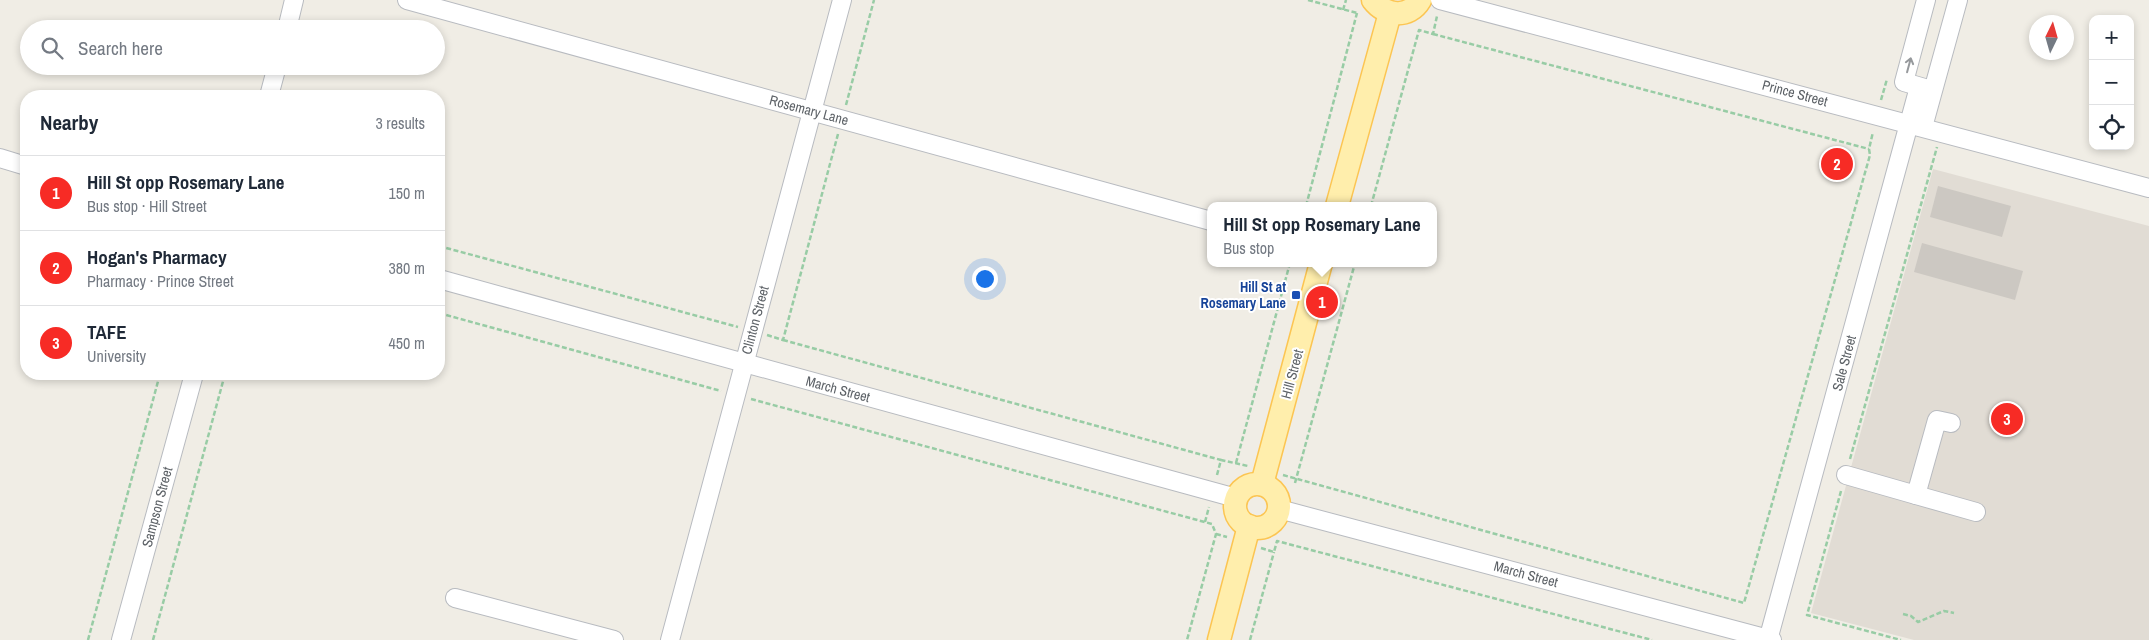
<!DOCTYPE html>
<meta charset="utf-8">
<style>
body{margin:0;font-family:"Archivo Narrow",sans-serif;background:#f2f2f3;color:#1f2937}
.controls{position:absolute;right:15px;top:15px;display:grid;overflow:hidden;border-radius:10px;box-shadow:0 2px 8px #0003}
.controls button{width:45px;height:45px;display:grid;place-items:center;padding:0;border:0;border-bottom:1px solid #e0e1e3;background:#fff;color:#1f2937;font:25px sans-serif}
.compass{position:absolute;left:2029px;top:15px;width:45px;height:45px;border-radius:50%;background:#fff;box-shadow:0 2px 8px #0003;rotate:5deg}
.you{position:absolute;left:984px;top:278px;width:18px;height:18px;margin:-12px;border:4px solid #fff;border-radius:50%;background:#1a73e8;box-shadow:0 0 0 8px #1a73e833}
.badge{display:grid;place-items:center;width:32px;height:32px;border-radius:50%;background:#f72b25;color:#fff;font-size:16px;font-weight:700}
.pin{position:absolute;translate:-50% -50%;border:2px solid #fff;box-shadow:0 1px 5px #0006}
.popup{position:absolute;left:1207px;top:202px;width:230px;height:65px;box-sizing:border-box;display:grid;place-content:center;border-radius:10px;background:#fff;filter:drop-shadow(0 1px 4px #0005);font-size:16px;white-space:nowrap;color:#747a83}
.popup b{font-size:19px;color:#1f2937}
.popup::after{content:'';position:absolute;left:50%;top:100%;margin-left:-10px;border:10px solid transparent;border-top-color:#fff}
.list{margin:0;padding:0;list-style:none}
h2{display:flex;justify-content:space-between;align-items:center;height:65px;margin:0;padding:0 20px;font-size:21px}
h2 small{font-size:16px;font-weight:400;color:#747a83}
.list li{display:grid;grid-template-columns:32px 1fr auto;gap:15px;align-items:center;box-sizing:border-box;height:75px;padding:0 20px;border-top:1px solid #e0e1e3}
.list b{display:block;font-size:19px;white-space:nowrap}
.list p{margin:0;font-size:16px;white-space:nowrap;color:#747a83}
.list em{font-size:16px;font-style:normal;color:#747a83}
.icon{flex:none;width:28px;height:28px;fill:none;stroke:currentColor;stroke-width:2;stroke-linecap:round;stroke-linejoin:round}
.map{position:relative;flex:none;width:2149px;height:640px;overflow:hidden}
.search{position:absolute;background:#fff;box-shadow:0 2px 8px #0003;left:20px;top:20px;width:425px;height:55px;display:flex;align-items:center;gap:12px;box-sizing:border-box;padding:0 18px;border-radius:28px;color:#747a83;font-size:19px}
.panel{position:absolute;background:#fff;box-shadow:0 2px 8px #0003;left:20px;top:90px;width:425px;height:290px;border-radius:20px}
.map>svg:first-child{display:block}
.education{fill:#e1dcd4}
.building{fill:#ccc8c2}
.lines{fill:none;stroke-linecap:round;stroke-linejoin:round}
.minor-casing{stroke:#b8bbc0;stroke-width:20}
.major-casing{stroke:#fcc552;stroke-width:25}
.path{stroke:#98cca5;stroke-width:2.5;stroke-dasharray:5 2.5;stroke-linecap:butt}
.minor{stroke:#fff;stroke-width:18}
.major{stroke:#ffeeac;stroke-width:22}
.oneway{stroke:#96999c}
.transit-dot{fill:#1a4fb4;stroke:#fff;stroke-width:2}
.labels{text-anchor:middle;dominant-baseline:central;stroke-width:4;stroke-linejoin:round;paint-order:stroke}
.street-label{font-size:14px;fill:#5d6267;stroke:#fff}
.transit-label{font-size:14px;font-weight:bold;fill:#164399;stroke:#fff;text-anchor:end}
</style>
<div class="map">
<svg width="2149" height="640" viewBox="0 0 2149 640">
<rect width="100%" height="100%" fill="#f0ede5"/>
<path class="education" d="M1933,169l216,57v414h-235l-103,-27z"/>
<g class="building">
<path d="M1938,186l73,20 -9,31 -72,-20z"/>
<path d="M1922,243l101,28 -8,29 -101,-28z"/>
</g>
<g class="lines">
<defs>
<g id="minor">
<path d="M407,0l804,221"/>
<path d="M1440,0l709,188"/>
<path d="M1926,0l-22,82 24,7"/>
<path d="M287,29l7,-29"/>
<path d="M269,96l8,-30"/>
<path d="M1923,127l35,-127"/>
<path d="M0,158l26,8"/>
<path d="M439,279l797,219"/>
<path d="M1846,475l70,20 21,-75 14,3"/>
<path d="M1916,495l60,17"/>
<path d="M1279,509l493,131"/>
<path d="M455,598l159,42"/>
<path d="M121,640l73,-266"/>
<path d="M670,640l172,-640"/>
<path d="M1768,640l151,-553"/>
</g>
<g id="major">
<path d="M1373,0c12,16 36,19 47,0"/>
<path d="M1337,206l53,-193"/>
<path d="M1262,484l59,-221"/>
<circle cx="1257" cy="506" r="22"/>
<path d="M1219,640l30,-114"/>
</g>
</defs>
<use href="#minor" class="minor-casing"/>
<use href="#major" class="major-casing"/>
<g class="path">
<path d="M1308,0l49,13"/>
<path d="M1343,10l3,-10"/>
<path d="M1433,34l436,115"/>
<path d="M1881,100l6,-21"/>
<path d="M846,105l28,-105"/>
<path d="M1306,206l51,-193"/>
<path d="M1371,206l48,-176 14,4 4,-18"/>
<path d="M439,246l299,81"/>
<path d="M439,313l282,78"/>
<path d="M767,335l16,5 55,-206"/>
<path d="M783,340l438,120"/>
<path d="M751,399l461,125 4,10 -29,106"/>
<path d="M1850,459l87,-312"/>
<path d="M1236,463l54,-200"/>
<path d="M1217,475l4,-15 27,6"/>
<path d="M1283,475l461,128 126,-448 -1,-6 4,-17"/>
<path d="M1295,483l60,-220"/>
<path d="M1841,491l-34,124 94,25"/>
<path d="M1205,522l4,-15"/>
<path d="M1216,534l11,3"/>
<path d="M1261,548l13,4 3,-11 375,99"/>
<path d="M1903,614l8,2 7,6 26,-11 10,2"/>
<path d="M88,640l72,-266"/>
<path d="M153,640l72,-266"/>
<path d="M1250,640l24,-88"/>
</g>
<use href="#minor" class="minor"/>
<use href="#major" class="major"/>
</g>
<defs><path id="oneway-shaft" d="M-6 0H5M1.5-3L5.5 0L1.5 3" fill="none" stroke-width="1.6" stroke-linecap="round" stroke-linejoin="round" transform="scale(1.25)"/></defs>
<use class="oneway" href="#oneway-shaft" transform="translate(1909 65) rotate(-75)"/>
<rect class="transit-dot" x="1291" y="290" width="10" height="10" rx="2.5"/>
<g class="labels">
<g class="street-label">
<text transform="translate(1795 93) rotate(15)">Prince Street</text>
<text transform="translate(809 110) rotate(15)">Rosemary Lane</text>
<text transform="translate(755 320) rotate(-75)">Clinton Street</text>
<text transform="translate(1844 363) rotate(-75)">Sale Street</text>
<text transform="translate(1292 374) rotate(-75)">Hill Street</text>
<text transform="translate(838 389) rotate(15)">March Street</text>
<text transform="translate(157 507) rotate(-75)">Sampson Street</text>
<text transform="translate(1526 574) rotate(15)">March Street</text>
</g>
<g class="transit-label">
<text x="1286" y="287">Hill St at<tspan x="1286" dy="16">Rosemary Lane</tspan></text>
</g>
</g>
</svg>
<div class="controls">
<button>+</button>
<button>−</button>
<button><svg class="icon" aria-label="locate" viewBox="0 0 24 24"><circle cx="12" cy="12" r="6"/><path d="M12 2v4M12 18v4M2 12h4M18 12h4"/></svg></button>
</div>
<svg class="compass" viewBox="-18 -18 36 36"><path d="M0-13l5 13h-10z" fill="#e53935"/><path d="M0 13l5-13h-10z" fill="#747a83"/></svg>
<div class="you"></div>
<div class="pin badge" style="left:1322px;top:302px">1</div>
<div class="popup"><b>Hill St opp Rosemary Lane</b>Bus stop</div>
<div class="pin badge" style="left:1837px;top:164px">2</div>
<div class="pin badge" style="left:2007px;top:419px">3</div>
<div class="search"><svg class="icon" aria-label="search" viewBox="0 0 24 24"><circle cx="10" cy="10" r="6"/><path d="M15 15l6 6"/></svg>Search here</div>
<section class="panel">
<h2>Nearby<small>3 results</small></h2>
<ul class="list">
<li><span class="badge">1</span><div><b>Hill St opp Rosemary Lane</b><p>Bus stop · Hill Street</p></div><em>150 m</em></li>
<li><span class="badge">2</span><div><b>Hogan's Pharmacy</b><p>Pharmacy · Prince Street</p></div><em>380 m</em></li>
<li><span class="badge">3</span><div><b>TAFE</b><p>University</p></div><em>450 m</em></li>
</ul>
</section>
</div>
